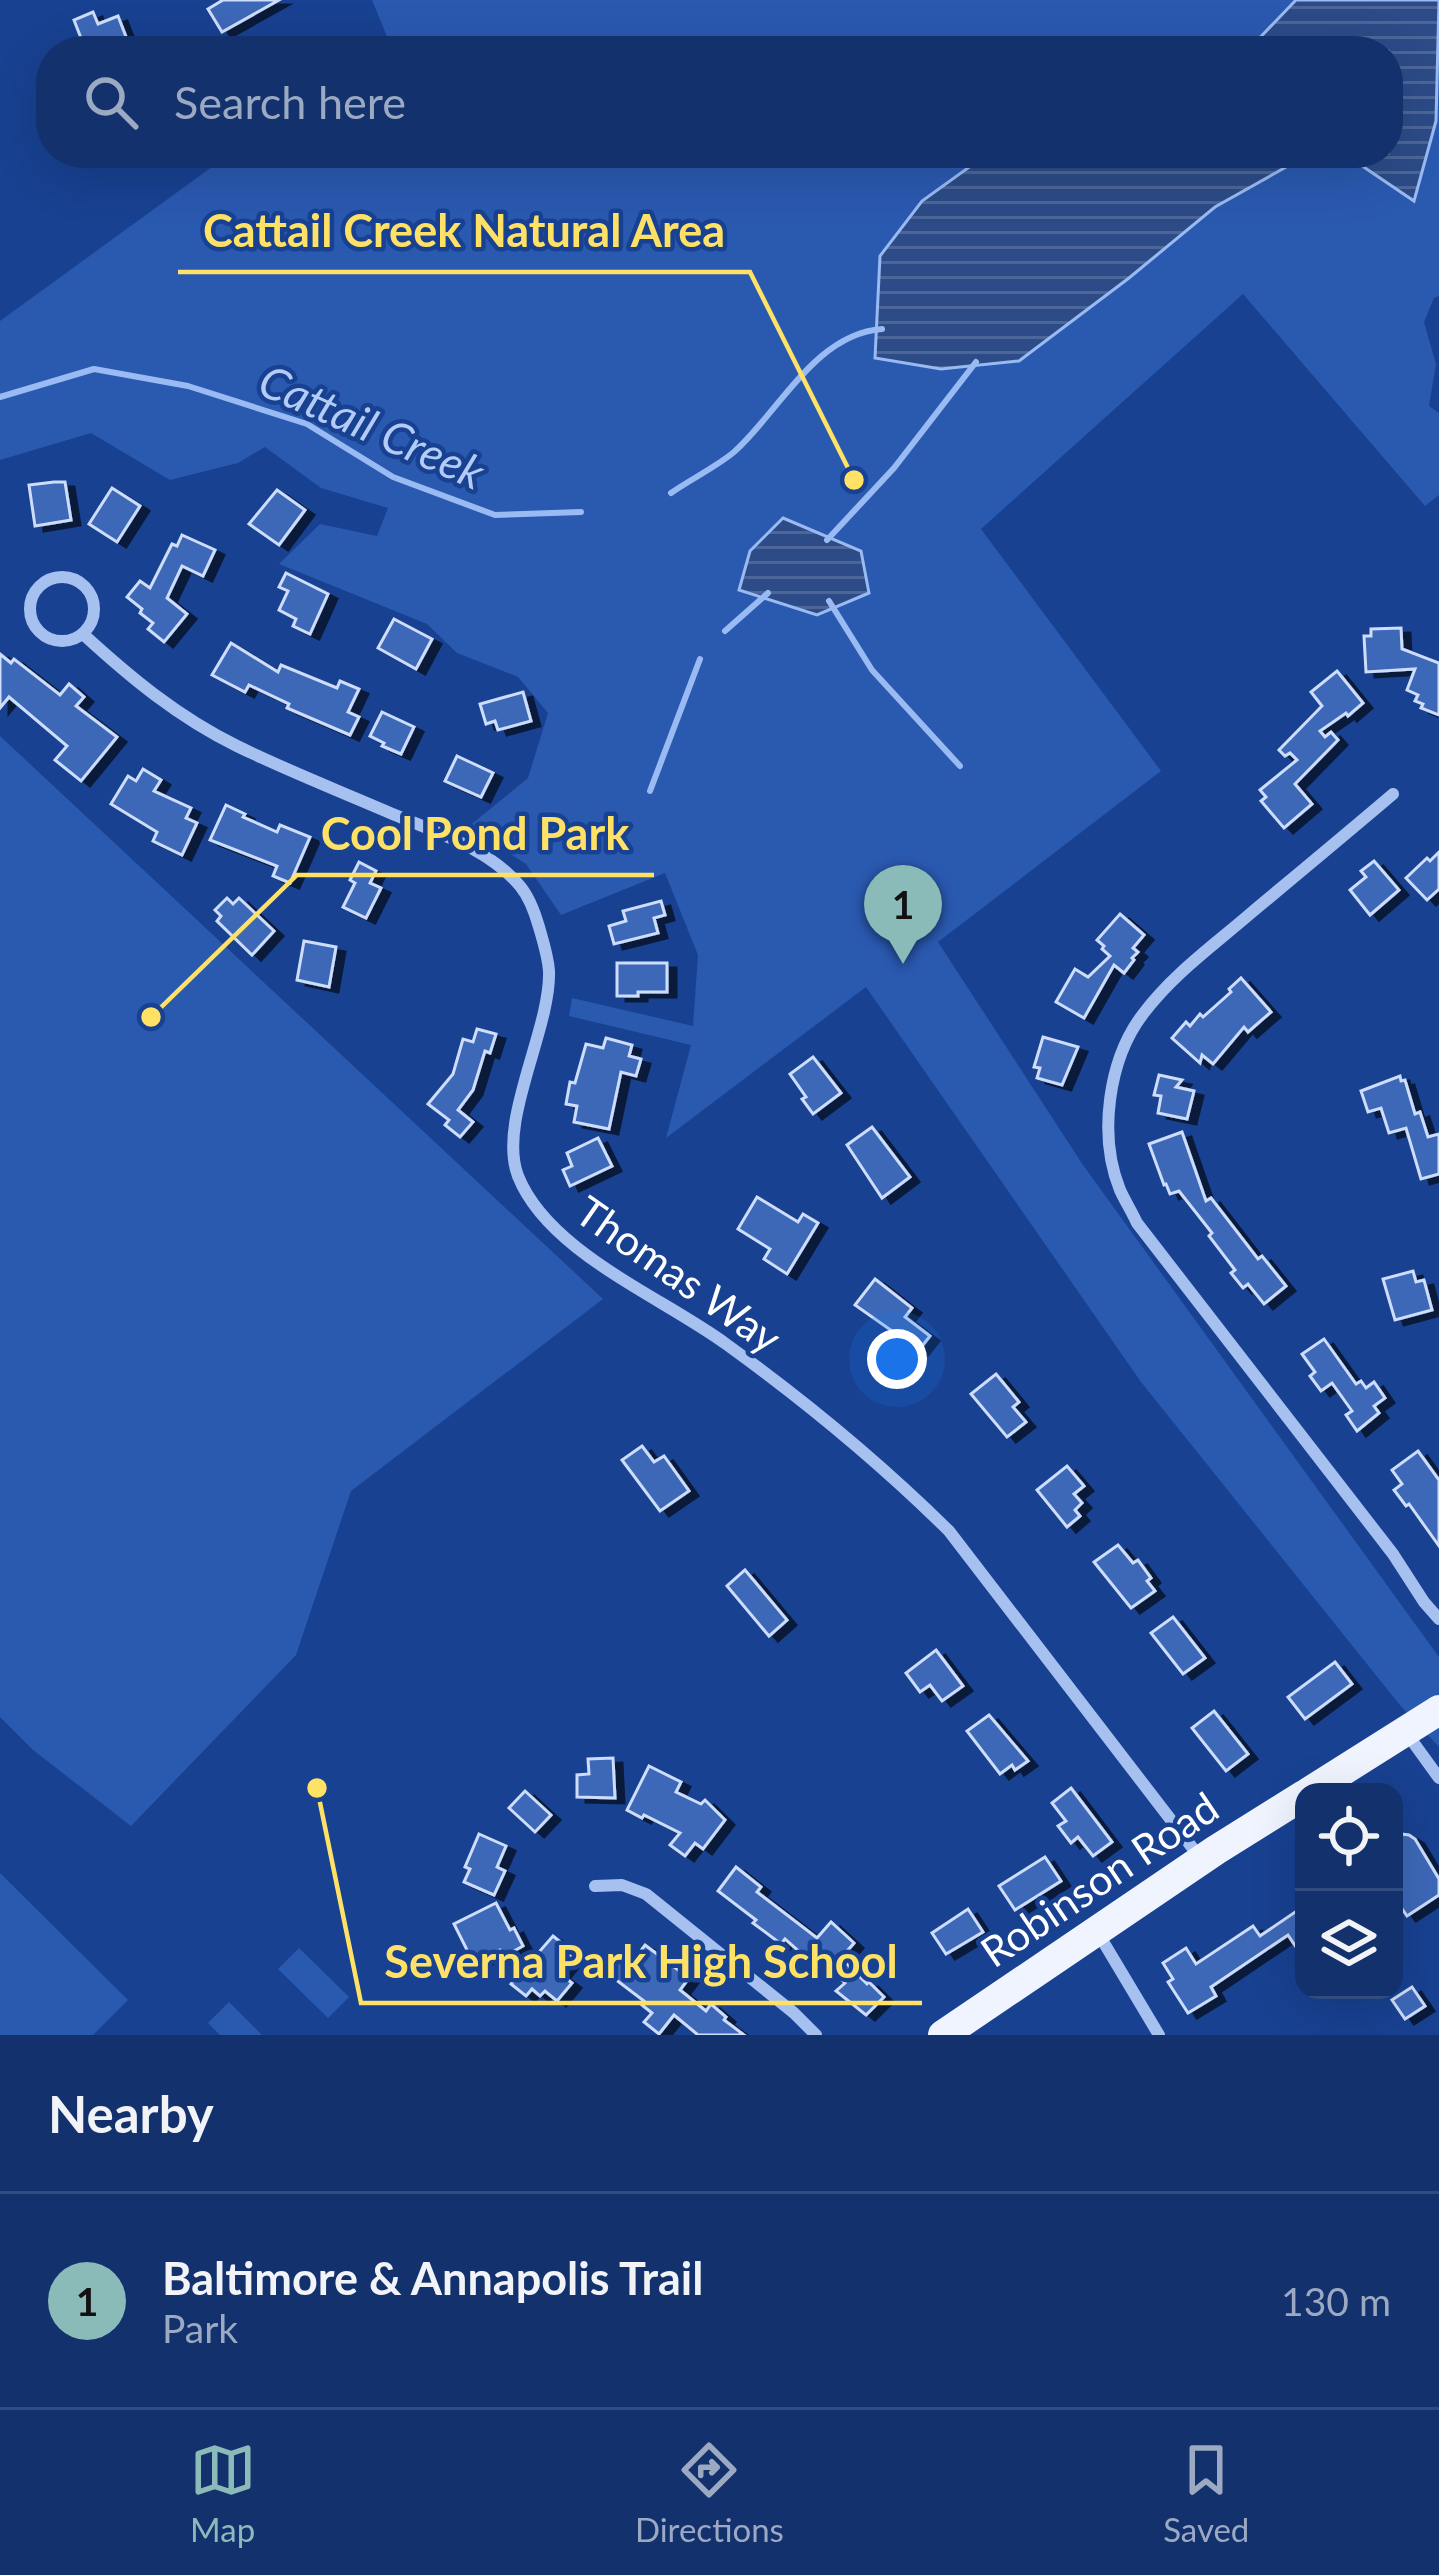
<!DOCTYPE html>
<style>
body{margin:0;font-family:Lato,sans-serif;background:#1f3d75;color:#f1f3f6}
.controls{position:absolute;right:36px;bottom:36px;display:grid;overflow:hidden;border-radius:24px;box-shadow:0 12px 48px #0002}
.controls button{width:108px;height:108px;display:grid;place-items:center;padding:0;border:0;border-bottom:3px solid #314c80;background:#12316d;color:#f1f3f6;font:60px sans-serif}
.you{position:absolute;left:897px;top:1359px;width:42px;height:42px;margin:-30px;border:9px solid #fff;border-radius:50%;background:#1a73e8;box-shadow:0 0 0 18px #1a73e833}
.badge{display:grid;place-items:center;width:78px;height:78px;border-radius:50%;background:#8bbbb9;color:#111;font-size:39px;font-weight:700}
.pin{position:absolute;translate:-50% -99px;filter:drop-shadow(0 3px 6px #0008)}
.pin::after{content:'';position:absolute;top:63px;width:42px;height:36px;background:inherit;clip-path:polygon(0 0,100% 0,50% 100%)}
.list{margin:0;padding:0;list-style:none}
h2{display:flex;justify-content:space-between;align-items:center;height:156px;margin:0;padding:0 48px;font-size:51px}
h2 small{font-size:39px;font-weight:400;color:#9ca9c2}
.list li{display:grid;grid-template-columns:78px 1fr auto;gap:36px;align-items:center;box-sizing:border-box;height:216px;padding:0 48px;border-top:3px solid #314c80}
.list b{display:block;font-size:45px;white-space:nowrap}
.list p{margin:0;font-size:39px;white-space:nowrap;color:#9ca9c2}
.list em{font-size:39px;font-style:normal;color:#9ca9c2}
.icon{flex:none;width:66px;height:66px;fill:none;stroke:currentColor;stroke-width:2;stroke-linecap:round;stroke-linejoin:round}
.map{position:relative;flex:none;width:1439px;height:2035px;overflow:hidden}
.search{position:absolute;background:#12316d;box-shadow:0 12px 48px #0002;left:36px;right:36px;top:36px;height:132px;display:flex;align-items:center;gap:30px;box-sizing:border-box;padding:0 42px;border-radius:48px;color:#9ca9c2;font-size:45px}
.sheet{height:372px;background:#12316d}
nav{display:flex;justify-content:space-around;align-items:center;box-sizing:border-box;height:168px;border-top:3px solid #314c80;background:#12316d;font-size:33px;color:#9ca9c2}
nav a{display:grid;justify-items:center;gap:6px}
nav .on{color:#8bbbb9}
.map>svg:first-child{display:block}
.green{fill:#2a59b0}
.water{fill:url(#water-rules);stroke:#99baf2;stroke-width:3}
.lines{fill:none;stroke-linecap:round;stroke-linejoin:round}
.stream{stroke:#99baf2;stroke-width:6}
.building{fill:#3c67b8;stroke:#cdddfb;stroke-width:3;filter:url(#shadow)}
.minor{stroke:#a6c0f0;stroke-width:12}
.primary{stroke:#eff4ff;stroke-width:30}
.labels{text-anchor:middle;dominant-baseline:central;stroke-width:9;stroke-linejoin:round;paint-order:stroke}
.street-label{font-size:42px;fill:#fff;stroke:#184191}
.water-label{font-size:45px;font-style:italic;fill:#b2cbf7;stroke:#184191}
.leader{fill:none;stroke:#ffe265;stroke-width:4.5}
.callout-dot{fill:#ffe265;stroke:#184191;stroke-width:4.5}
.callout-label{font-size:45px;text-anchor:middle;font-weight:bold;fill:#ffe265;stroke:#184191;stroke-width:9;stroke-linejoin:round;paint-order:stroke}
</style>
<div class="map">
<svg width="1439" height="2035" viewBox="0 0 1439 2035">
<defs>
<pattern id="water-rules" width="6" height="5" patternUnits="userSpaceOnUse" patternTransform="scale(3)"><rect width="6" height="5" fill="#2c4b87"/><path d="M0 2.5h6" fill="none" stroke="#4c6699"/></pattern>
<filter id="shadow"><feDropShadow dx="9" dy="5" stdDeviation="0" flood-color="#0009"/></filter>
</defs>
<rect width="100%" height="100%" fill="#184191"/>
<g class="green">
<path d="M372,0h1067v296l-5,2 -10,24 12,42 -7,42 10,7v82l-14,11 -182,-212 -262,235 180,242 -223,171 145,223 356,492v90l-40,-43 -258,-322 -275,-395 -200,151 25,-93 -122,-29 3,-18 121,28 5,-71 -33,-82 -104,42 -35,-51 -58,-37 60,-49 20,-65 -30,-36 -61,-24 -30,-29 -148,-60 41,-40 57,12 11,-28 -67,-20 -56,-41 -27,16 -68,17 -79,-47 -91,27v-139l231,-168h1157v-102h-1016l16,-12z"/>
<path d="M0,736l603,563 -252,192 -55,164 -165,171 -98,-76 -33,-33z"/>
<path d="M0,1873l128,127 -35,35h-93z"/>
<path d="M299,1948l50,49 -21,21 -50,-49z"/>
<path d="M229,2002l33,33h-42l-12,-12z"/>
</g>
<g class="water">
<path d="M1296,0h143l-3,121 -22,80 -71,-48h45v-102h-141z"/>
<path d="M1003,153h308l-96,54 -86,71 -110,83 -78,8 -66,-11 5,-102 42,-55 50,-36z"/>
<path d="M783,518l78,33 8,42 -52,22 -78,-25 11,-39z"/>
</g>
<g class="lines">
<g class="stream">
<path d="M0,397l94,-28 94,17 119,38 86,53 102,38 86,-3"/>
<path d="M671,493c20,-14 45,-26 63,-41 45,-40 81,-118 148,-123"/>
<path d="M827,540l67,-72 82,-106"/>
<path d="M829,601l43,69 88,96"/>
<path d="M725,631l43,-38"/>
<path d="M650,791l50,-132"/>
</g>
</g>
<g class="building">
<path d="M223,0h56l-57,32 -14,-23z"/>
<path d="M93,12l5,12 20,-8 10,26 -24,9h-18l-12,-31z"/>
<path d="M54,482h11l6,38 -36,6 -6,-41z"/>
<path d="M112,488l28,18 -23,36 -28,-18z"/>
<path d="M277,490l28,20 -26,35 -30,-21z"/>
<path d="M182,535l33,15 -12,26 -21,-10 -15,32 20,16 -23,28 -16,-13 5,-6 -13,-10 2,-4 -15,-12 13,-16 10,7 22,-44 5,2z"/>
<path d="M286,573l42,21 -18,40 -17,-8 3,-7 -17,-9 9,-19 -9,-4z"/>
<path d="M394,619l38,20 -16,30 -38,-21z"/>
<path d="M1401,628l1,21 37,14v52l-18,-7 2,-4 -8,-3 3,-6 -11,-5 8,-21 -49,3 -2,-36h7v-7z"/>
<path d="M231,643l47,29 3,-7 56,23 3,-7 19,8 -11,23 11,5 -9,18 -63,-27 2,-4 -40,-19 -4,7 -33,-17z"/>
<path d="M0,654l11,9 3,-4 46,36 9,-11 15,13 -8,9 41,31 -36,44 -26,-21 12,-14 -58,-49 -9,11z"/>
<path d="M1337,671l26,32 -15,13 -2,-3 -26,18 5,6 6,-5 7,8 -43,44 17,20 -28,24 -23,-27 5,-4 -6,-7 37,-30 -7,-7 -5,3 -6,-6 43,-44 -11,-14z"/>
<path d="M523,692l8,29 -33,9 -3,-9 -9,3 -6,-20z"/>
<path d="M382,712l32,15 -13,27 -19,-8 2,-3 -14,-7z"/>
<path d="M457,756l36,17 -12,24 -36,-16z"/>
<path d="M143,769l18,11 -7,11 37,17 -5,10 11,5 -15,32 -29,-14 4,-9 -46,-28 17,-28 8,5z"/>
<path d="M226,805l19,9 -2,3 34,15 3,-7 30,12 -20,46 -17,-7 4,-10 -67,-26z"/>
<path d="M1439,852v37l-12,11 -21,-22 21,-20 3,3z"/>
<path d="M1374,861l25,29 -29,25 -20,-25 16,-13 -5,-6z"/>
<path d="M359,862l17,9 -6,12 11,5 -15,30 -23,-11 12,-24 -5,-3z"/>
<path d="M227,898l6,6 6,-6 35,33 -22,24 -35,-34 4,-5 -6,-6z"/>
<path d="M661,901l4,14 -11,3 4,15 -44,11 -5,-18 17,-5 -3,-10z"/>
<path d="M1120,914l24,21 -11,13 5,4 -6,6 2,2 -10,13 -10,-8 -30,53 -28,-16 19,-33 13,8 22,-21 -8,-7 2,-3 -7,-6z"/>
<path d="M304,941l32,6 -7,40 -32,-7z"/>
<path d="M617,963h50v29h-29v4h-21z"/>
<path d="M1241,978l30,34 -23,20 -4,-5 -31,37 -11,-9 -2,8 -28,-25 14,-16 4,4 10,-12 3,3 28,-25 -2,-3z"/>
<path d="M477,1029l19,5 -6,19 -5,-2 -12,39 -15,20 15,12 -13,15 -15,-12 4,-5 -21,-16 25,-30 10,-35 10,3z"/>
<path d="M1043,1037l35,10 -16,38 -25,-7 3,-10 -6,-1z"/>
<path d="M606,1038l26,7 -3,11 12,3 -5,17 -15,-4 -12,57 -35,-7 3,-16 -11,-2 4,-22 5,1 11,-39 17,4z"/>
<path d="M813,1057l28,36 -28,21 -11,-15 4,-2 -16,-23z"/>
<path d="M1159,1075l23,5 -6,7 18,4 -7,28 -29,-6 3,-17 -7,-1z"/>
<path d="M1400,1076l1,5 4,-1 10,34 5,-2 8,25 11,-3v40l-18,5 -15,-51 -17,5 -8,-25 -13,4 -7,-21z"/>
<path d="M872,1127l38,50 -28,21 -35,-53z"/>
<path d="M1182,1132l24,69 5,-3 47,61 4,-3 24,30 -22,18 -16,-20 -5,4 -12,-15 4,-3 -26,-34 3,-3 -33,-42 -9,3 -4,-10 -2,1 -15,-41z"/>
<path d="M598,1138l14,28 -42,20 -7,-16 9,-4 -5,-13z"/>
<path d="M757,1197l41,25 5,-8 15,9 -31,51 -23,-15 6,-10 -32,-20z"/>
<path d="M1413,1271l3,11 8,-2 8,30 -37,10 -12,-41z"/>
<path d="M875,1279l37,29 -7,9 25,19 -11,14 -64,-45z"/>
<path d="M1324,1339l32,45 5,-3 5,7 8,-6 11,16 -11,8 5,7 -22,18 -11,-16 6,-4 -20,-28 -11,8 -11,-15 5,-4 -13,-18z"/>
<path d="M996,1374l23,28 -6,5 13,15 -19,15 -36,-43z"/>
<path d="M642,1446l12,16 10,-6 25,35 -29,20 -38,-51z"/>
<path d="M1418,1451l21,29v66l-30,-42 -3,2 -12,-16 8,-6 -10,-14z"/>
<path d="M1067,1466l17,20 -10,8 8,9 -7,7 5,6 -13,11 -30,-37z"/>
<path d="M1118,1545l15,18 5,-3 13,18 -4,3 8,10 -24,17 -37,-46z"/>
<path d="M745,1570l42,50 -18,16 -42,-50z"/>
<path d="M1173,1617l32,41 -22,16 -32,-41z"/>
<path d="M936,1650l27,36 -21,15 -12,-16 -10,7 -14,-19z"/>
<path d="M1335,1662l17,22 -47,35 -17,-22z"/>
<path d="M1214,1711l34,43 -22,17 -34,-43z"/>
<path d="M989,1715l39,46 -13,9 -3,-5 -12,9 -33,-43z"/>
<path d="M613,1758l2,40 -38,-1v-22l12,-1 -1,-15z"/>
<path d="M649,1766l32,16 -5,10 25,12 4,-4 20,20 -22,29 -8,-6 -10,13 -15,-11 10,-12 -36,-18 -2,3 -15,-8z"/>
<path d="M1071,1788l41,54 -19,14 -15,-19 -7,6 -13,-17 8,-5 -14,-18z"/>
<path d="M525,1791l26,24 -16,17 -26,-24z"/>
<path d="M1394,1833l15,2 6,4 24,40v16l-32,21 -13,-19z"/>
<path d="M479,1834l27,12 -9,21 8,4 -11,24 -30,-13 6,-13 -5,-2z"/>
<path d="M1045,1857l16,24 -46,29 -16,-24z"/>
<path d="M736,1867l25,20 -4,5 60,46 14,-16 23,21 -13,15 26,26 2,-2 15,15 -18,18 -30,-24 9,-8 -24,-22 -4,4 -5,-5 -1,2 -26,-23 -4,5 -28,-21 3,-3 -38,-29z"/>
<path d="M496,1903l14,27 4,-2 9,18 -20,11 -3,-7 -26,14 -20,-40z"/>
<path d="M1304,1906v53l-16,-24 -77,52 5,9 -28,17 -20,-31 5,-3 -10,-16 23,-15 10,16 57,-38 7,10z"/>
<path d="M968,1909l15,23 -37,22 -14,-21z"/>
<path d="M553,1936l16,13 -3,4 7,5 -13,16 12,9 -15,18 -12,-10 -5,5 -8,-7 -6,7 -15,-12z"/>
<path d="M645,1945l44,33 -9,12 26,21 5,-7 15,13 -2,3 20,15h-46l-24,-20 -15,19 -15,-12 8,-9 -10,-8 2,-4 -37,-28 16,-21 11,8z"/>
<path d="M1412,1987l13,19 -20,13 -13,-19z"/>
</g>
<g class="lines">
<g class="minor">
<circle cx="62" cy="609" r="32"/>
<path d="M83,634c48,44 95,83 154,112 51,25 105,46 158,69 43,18 94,34 125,71 10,12 15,27 19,41 4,14 9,29 10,44 2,58 -52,151 -31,205 30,76 144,121 208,168 79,57 154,119 223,187l252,328"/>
<path d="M1393,794c-47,40 -94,79 -142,119 -37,32 -78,61 -108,101 -35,46 -45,122 -23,176 5,11 12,22 17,33l256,331 31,48 15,17"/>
<path d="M1405,1731l34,47"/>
<path d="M595,1886l27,-1 24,9 148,119 22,22"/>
<path d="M1098,1933l61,102"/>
</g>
<g class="primary">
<path d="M1309,1792l130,-82"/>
<path d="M943,2035l273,-185 88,-55"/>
</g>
</g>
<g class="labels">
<g class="street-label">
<text transform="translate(679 1274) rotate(35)">Thomas Way</text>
<text transform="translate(1099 1879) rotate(-34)">Robinson Road</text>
</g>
<g class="water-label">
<text transform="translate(372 426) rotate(24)">Cattail Creek</text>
</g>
</g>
<path class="leader" d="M854 480L750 272H178M151 1017L297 875H654M317 1788L361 2003H922"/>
<g class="callout-dot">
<circle cx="854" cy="480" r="12"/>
<circle cx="151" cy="1017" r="12"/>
<circle cx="317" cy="1788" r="12"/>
</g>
<g class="callout-label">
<text x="464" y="247">Cattail Creek Natural Area</text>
<text x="475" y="850">Cool Pond Park</text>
<text x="641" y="1978">Severna Park High School</text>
</g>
</svg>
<div class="controls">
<button><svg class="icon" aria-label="locate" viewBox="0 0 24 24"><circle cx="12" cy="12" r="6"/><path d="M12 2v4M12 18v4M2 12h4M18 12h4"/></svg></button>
<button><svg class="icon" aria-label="layers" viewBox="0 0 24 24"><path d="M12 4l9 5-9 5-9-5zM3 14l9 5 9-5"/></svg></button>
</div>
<div class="you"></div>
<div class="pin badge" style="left:903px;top:964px">1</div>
<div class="search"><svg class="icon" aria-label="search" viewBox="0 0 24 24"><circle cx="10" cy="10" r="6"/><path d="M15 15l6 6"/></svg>Search here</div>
</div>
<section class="sheet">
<h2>Nearby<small></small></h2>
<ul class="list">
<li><span class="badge">1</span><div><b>Baltimore &amp; Annapolis Trail</b><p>Park</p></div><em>130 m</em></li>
</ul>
</section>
<nav>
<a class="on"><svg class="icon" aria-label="map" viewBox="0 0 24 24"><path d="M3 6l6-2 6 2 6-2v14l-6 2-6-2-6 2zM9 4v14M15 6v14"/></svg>Map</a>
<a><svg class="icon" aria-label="directions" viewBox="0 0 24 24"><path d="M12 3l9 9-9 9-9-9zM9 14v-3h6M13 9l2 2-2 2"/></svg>Directions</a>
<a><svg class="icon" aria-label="saved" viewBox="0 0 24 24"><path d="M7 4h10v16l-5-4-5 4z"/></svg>Saved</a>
</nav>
